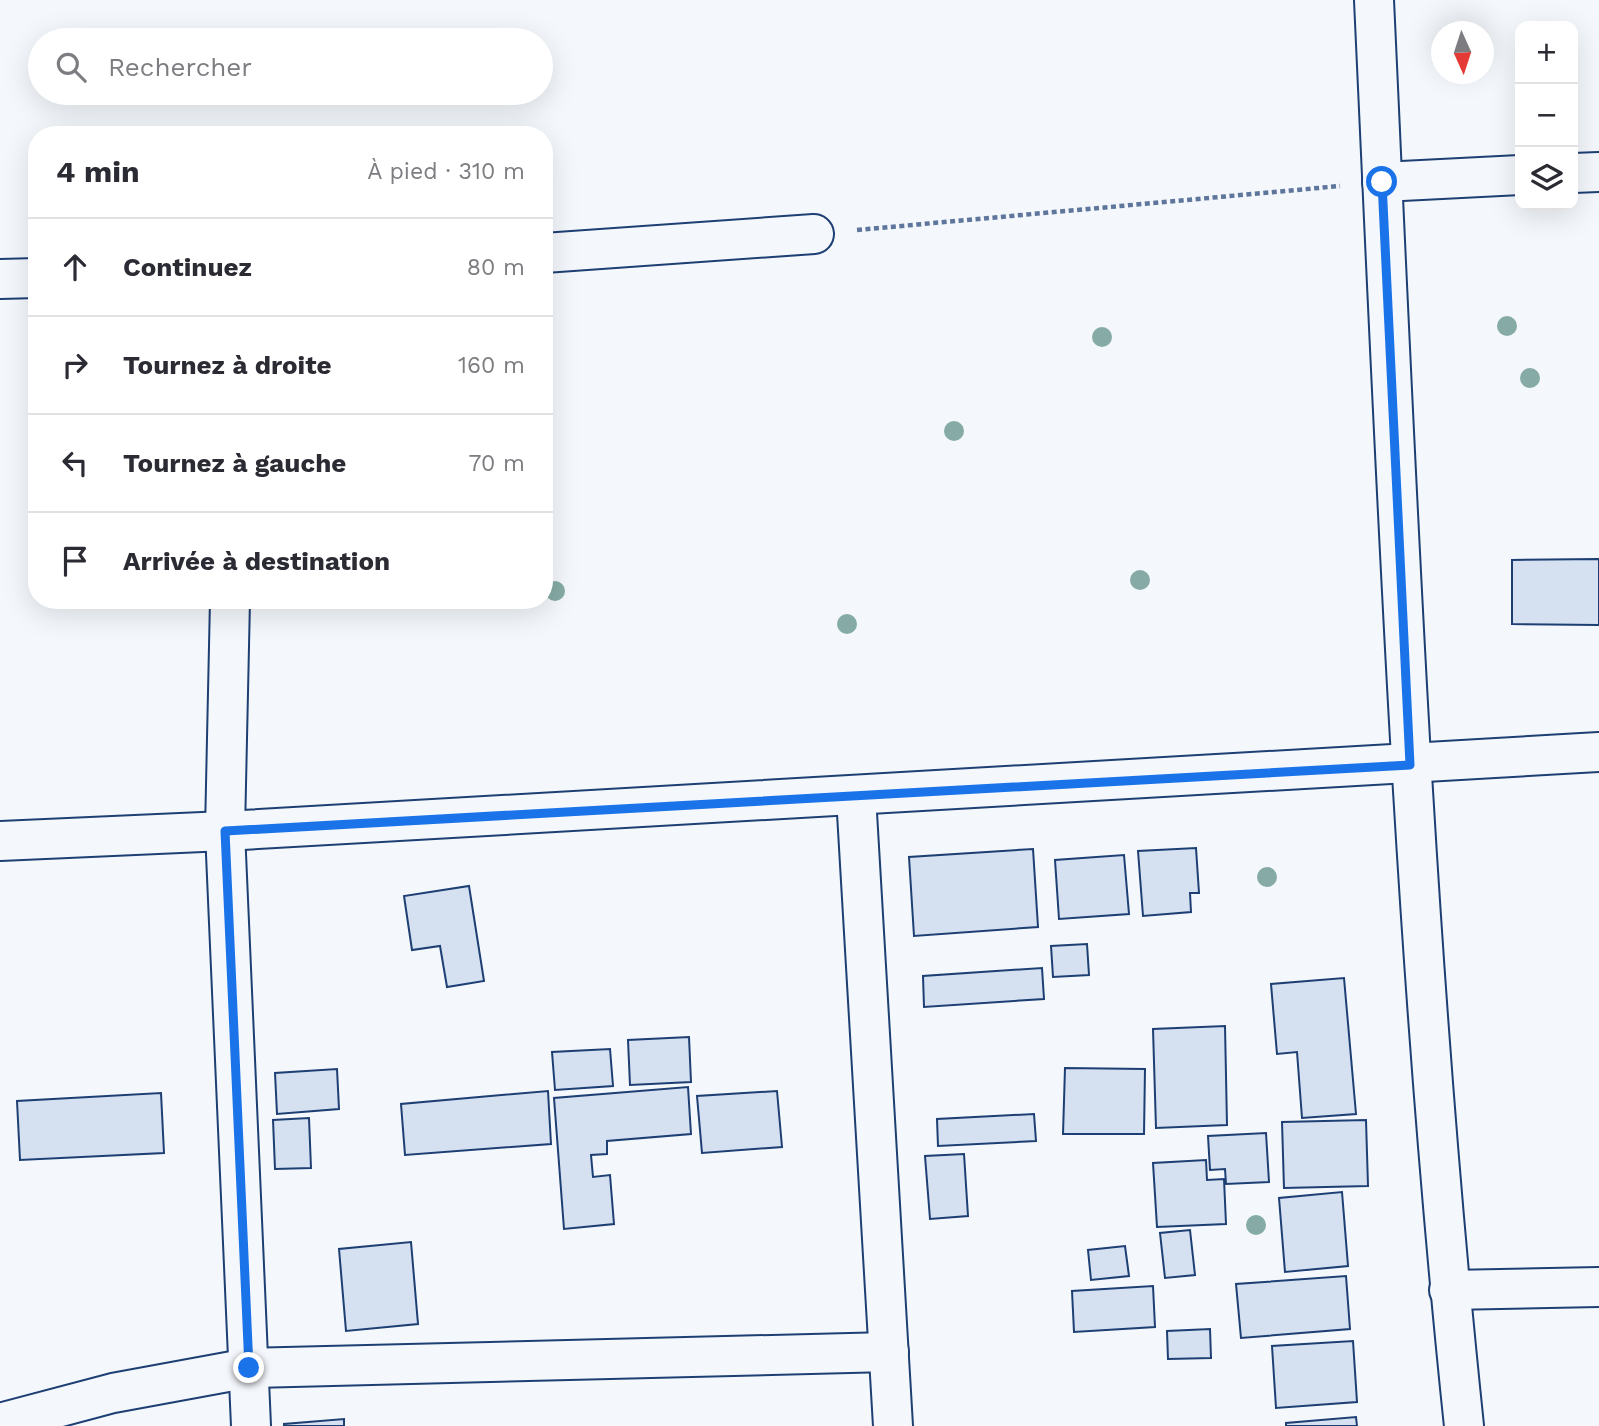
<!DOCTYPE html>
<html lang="fr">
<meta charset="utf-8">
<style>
body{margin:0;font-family:"Work Sans",sans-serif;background:#f2f2f3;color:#2b2b33}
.controls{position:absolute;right:21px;top:21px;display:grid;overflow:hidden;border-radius:14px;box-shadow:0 7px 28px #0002}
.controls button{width:63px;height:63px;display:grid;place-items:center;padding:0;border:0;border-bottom:2px solid #e1e1e2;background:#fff;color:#2b2b33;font:35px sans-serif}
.compass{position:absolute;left:1431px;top:21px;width:63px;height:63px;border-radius:50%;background:#fff;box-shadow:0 7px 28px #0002;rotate:177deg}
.stop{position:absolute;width:21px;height:21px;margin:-16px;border:5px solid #1a73e8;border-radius:50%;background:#fff}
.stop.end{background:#1a73e8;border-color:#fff;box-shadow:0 2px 7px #0008}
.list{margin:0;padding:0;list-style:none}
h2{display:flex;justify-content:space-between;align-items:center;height:91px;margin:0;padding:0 28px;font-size:30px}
h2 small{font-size:23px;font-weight:400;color:#7c7c81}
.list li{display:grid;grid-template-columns:46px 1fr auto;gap:21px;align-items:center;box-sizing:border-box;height:98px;padding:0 28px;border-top:2px solid #e1e1e2}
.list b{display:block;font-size:26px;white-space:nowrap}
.list em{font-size:23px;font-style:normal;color:#7c7c81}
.icon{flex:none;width:38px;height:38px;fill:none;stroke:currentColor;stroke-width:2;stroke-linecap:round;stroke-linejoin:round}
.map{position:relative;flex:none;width:1599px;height:1426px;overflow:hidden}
.search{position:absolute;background:#fff;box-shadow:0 7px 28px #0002;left:28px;top:28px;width:525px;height:77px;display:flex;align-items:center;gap:18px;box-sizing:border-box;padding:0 24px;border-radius:38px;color:#7c7c81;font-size:26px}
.panel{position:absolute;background:#fff;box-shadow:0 7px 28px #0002;left:28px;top:126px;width:525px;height:483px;border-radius:28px}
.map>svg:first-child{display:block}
.building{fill:#d5e0f0;stroke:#1d3f73;stroke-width:2}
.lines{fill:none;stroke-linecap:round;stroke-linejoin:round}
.minor-casing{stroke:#1d3f73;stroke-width:42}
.secondary-casing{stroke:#1d3f73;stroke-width:42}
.path{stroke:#5e769c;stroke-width:4.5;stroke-dasharray:5 3.5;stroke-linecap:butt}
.minor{stroke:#f4f7fb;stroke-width:38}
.secondary{stroke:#f4f7fb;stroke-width:38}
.tree{fill:#86aba6}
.route{stroke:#1a73e8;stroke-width:9}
</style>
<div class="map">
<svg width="1599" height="1426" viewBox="0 0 1599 1426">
<rect width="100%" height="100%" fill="#f4f7fb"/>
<g class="building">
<path d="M1599,559v66l-87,-1v-64z"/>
<path d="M1196,848l3,45h-9l1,19 -48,4 -5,-65z"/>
<path d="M1033,849l5,78 -124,9 -5,-79z"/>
<path d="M1124,855l5,59 -70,5 -4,-59z"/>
<path d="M469,886l15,95 -37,6 -7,-41 -28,4 -8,-54z"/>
<path d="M1087,944l2,31 -36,2 -2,-31z"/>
<path d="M1042,968l2,31 -120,8 -1,-31z"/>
<path d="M1344,978l12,136 -54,4 -5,-66 -20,2 -6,-70z"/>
<path d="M1225,1026l2,99 -71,3 -3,-99z"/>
<path d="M689,1037l2,45 -61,3 -2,-45z"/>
<path d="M610,1049l3,37 -58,4 -3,-38z"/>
<path d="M1065,1068l80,1 -1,65h-81z"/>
<path d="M337,1069l2,40 -62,5 -2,-41z"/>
<path d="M688,1087l3,47 -84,7v13l-16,1 2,22 17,-2 4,49 -50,5 -10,-131z"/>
<path d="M548,1091l3,53 -146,11 -4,-51z"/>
<path d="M777,1091l5,56 -80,6 -5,-57z"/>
<path d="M161,1093l3,60 -144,7 -3,-59z"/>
<path d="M1034,1114l2,27 -98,5 -1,-27z"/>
<path d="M309,1118l2,50 -36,1 -2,-49z"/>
<path d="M1366,1120l2,66 -84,2 -2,-66z"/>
<path d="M1266,1133l3,49 -43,2 -1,-15 -15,1 -2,-34z"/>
<path d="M964,1154l4,62 -38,3 -5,-63z"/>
<path d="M1206,1160l1,20 17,-1 2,45 -69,3 -4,-64z"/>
<path d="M1342,1192l6,74 -63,6 -6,-74z"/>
<path d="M1190,1230l5,45 -30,3 -5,-45z"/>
<path d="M411,1242l7,82 -72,7 -7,-82z"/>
<path d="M1125,1246l4,30 -38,4 -3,-30z"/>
<path d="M1346,1276l4,53 -109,9 -5,-54z"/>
<path d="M1153,1286l2,41 -81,5 -2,-41z"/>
<path d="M1210,1329l1,29 -43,1 -1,-28z"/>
<path d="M1353,1341l4,61 -81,6 -4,-62z"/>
<path d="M1356,1417l1,9h-71v-3z"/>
<path d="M344,1419v7h-60v-2z"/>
</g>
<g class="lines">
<defs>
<g id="minor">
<path d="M1374,0c22,476 40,952 90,1426"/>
<path d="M1573,173l26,-1"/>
<path d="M1382,182l138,-7"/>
<path d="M544,253l270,-19"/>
<path d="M0,279l37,-1"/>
<path d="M230,600l-5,231 26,595"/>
<path d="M856,796l37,630"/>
<path d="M1449,1290l150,-3"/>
<path d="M0,1423l113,-30 136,-25 640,-16"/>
</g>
<path id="secondary" d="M0,841l225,-10 1374,-79"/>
</defs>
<use href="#minor" class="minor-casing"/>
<use href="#secondary" class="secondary-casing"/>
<path class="path" d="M857,230l483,-44"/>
<use href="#minor" class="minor"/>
<use href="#secondary" class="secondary"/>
</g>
<g class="tree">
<circle cx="1507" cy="326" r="10"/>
<circle cx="1102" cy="337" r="10"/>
<circle cx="1530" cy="378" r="10"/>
<circle cx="954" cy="431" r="10"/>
<circle cx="1140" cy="580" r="10"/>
<circle cx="555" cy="591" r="10"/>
<circle cx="847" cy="624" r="10"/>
<circle cx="1267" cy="877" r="10"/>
<circle cx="1256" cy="1225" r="10"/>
</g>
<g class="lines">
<path class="route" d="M249,1368l-24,-537 1185,-66 -28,-583"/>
</g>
</svg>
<div class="controls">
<button>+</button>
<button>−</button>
<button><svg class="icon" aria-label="layers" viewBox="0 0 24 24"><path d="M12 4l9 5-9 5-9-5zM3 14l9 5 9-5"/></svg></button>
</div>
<svg class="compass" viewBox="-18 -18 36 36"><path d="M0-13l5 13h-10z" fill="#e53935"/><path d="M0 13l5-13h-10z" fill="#7c7c81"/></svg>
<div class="stop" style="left:1382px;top:182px"></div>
<div class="stop end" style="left:249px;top:1368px"></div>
<div class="search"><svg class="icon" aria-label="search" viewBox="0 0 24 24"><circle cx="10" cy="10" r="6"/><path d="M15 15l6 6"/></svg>Rechercher</div>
<section class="panel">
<h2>4 min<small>À pied · 310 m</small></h2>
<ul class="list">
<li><svg class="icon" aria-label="ahead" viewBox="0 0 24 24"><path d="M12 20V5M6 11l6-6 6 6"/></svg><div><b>Continuez</b></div><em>80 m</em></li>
<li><svg class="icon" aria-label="right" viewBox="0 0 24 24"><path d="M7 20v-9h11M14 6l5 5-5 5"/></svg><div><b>Tournez à droite</b></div><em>160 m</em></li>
<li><svg class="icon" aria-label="left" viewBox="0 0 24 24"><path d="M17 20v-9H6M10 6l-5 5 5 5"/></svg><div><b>Tournez à gauche</b></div><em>70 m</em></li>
<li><svg class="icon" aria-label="arrive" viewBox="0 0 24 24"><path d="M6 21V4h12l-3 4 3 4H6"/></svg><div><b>Arrivée à destination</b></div></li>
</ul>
</section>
</div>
